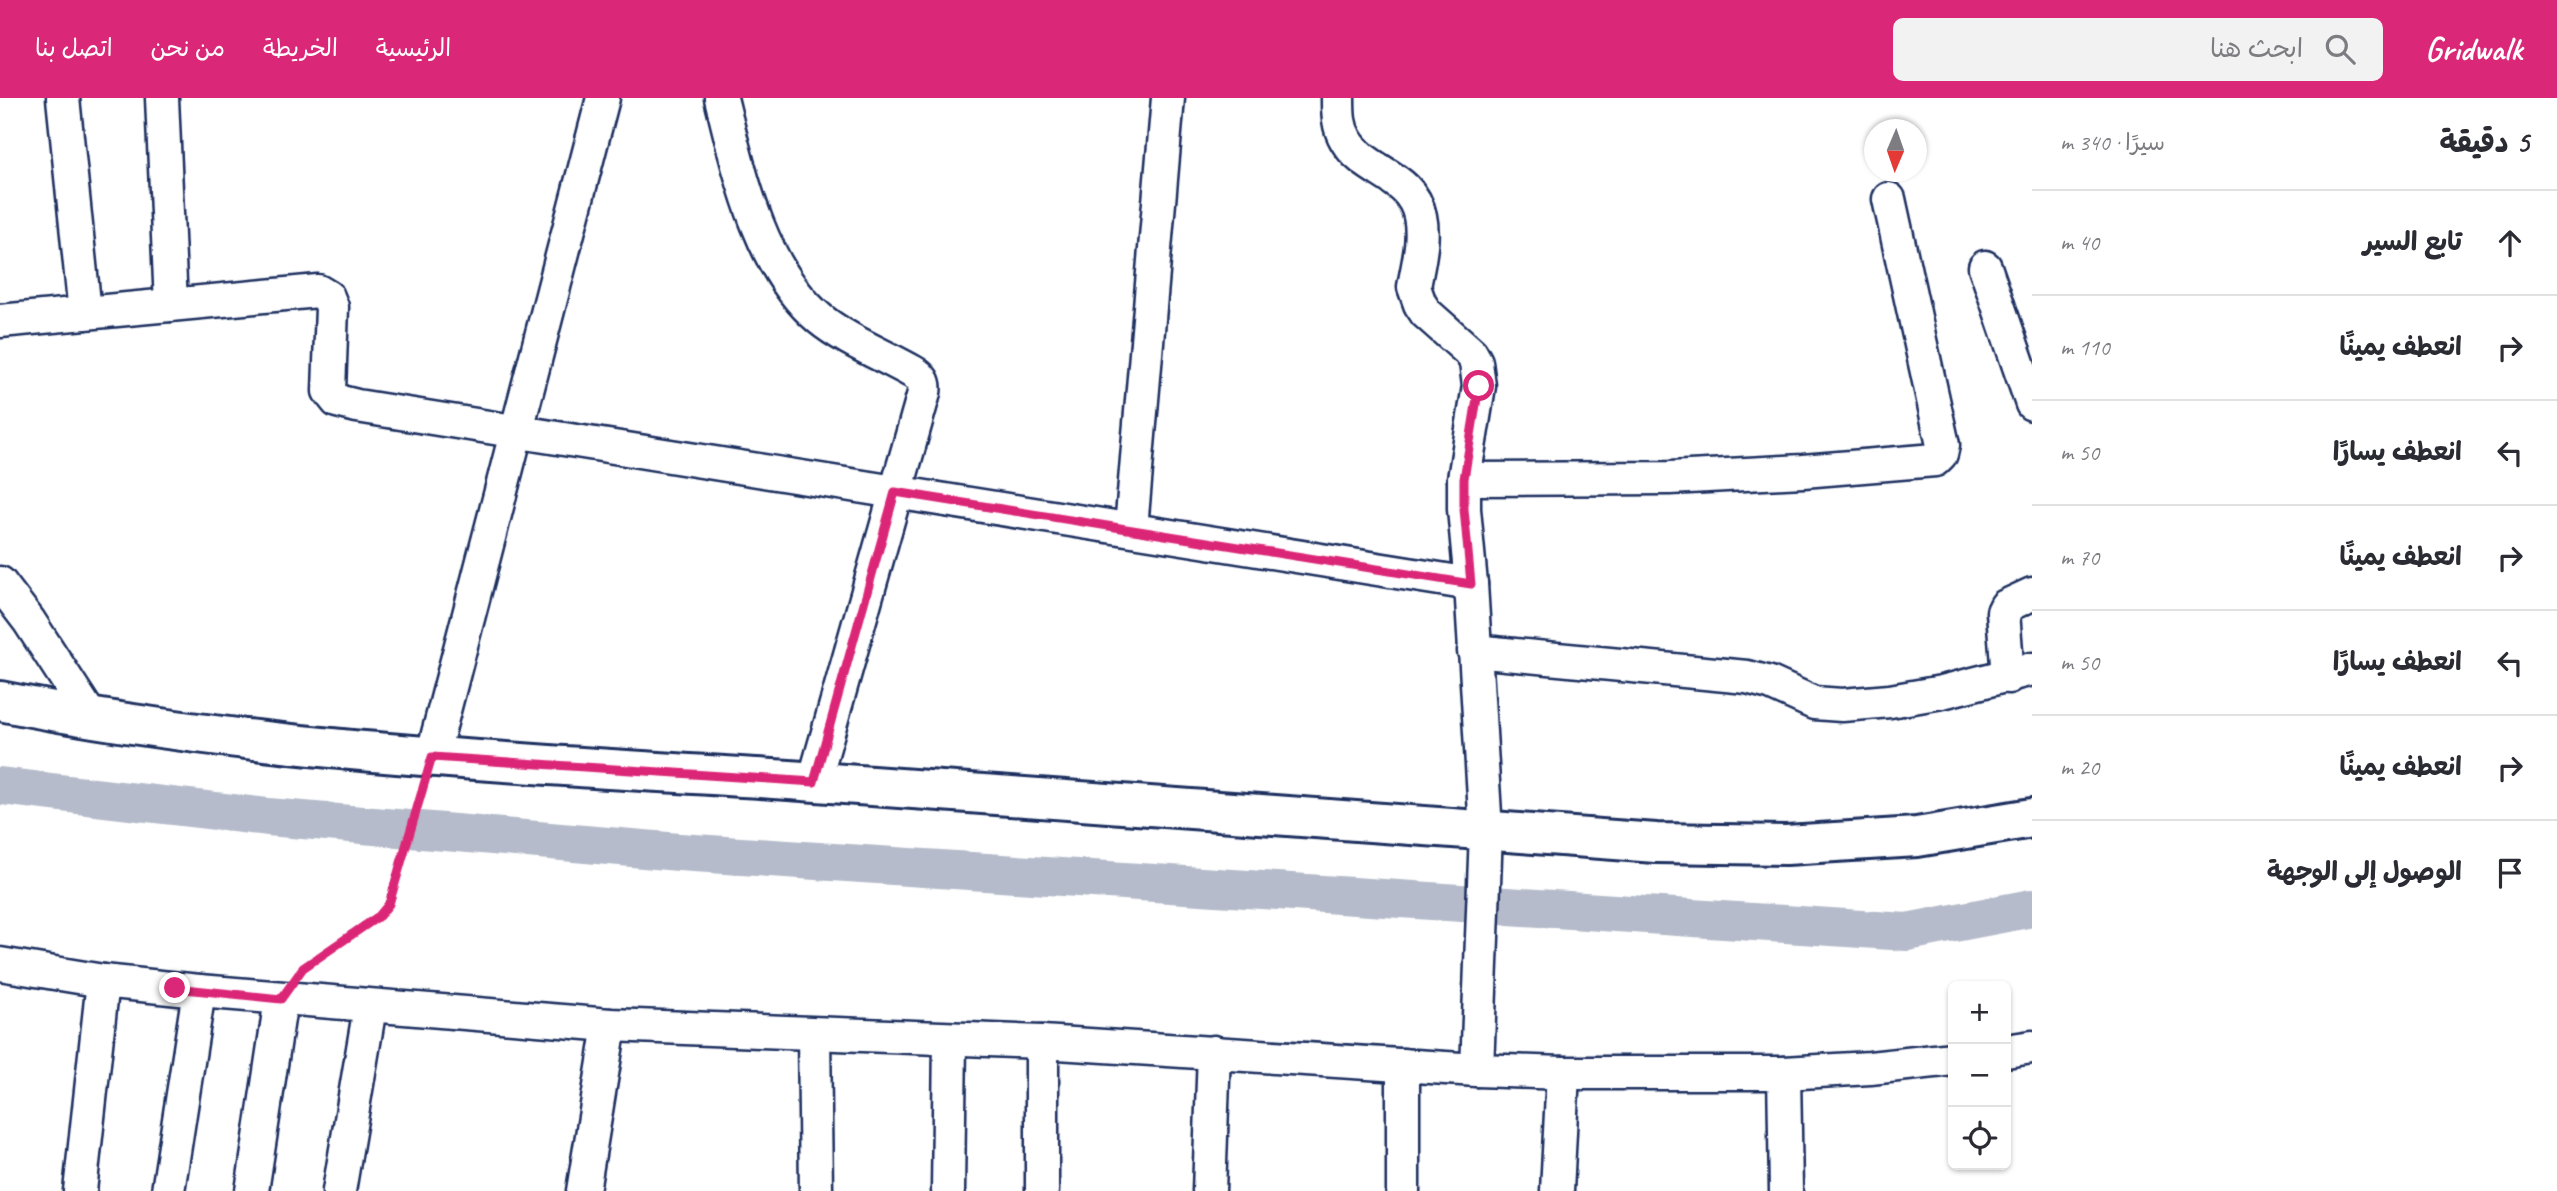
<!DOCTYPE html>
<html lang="ar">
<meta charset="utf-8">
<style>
body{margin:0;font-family:Caveat,"Playpen Sans Arabic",sans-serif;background:#f2f2f3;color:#2b2b33;direction:rtl}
.controls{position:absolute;right:21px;bottom:21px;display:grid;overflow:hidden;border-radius:10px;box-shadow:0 2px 5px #0004}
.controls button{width:63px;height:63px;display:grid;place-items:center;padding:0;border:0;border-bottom:2px solid #e1e1e2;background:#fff;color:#2b2b33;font:35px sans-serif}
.compass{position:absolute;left:1864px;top:21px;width:63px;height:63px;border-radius:50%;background:#fff;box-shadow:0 2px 5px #0004;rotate:182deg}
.stop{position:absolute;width:21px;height:21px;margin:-16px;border:5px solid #db2777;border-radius:50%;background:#fff}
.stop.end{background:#db2777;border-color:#fff;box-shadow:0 2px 7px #0008}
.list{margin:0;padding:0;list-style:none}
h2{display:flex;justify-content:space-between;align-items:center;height:91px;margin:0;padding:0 28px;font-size:30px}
h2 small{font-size:23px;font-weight:400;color:#7c7c81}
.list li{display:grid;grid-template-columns:46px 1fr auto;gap:21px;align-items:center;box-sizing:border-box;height:105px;padding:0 28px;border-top:2px solid #e1e1e2}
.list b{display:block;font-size:26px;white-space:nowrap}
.list em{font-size:23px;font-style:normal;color:#7c7c81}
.icon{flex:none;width:38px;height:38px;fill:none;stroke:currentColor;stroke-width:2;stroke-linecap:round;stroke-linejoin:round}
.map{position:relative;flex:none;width:2032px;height:1093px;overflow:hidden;direction:ltr}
header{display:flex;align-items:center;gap:42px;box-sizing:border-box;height:98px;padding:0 35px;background:#db2777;color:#fff}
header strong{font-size:33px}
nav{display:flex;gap:38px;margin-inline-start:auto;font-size:24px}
.search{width:490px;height:63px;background:#f2f2f3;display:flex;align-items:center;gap:18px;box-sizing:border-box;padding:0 24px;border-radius:10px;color:#7c7c81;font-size:26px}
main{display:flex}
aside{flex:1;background:#fff}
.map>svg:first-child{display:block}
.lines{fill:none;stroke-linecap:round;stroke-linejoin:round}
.canal{stroke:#b5bbca;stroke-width:38}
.minor-casing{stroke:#1b2f5e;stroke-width:37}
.primary-casing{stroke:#1b2f5e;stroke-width:44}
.path{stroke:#1b2f5e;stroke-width:4.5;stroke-dasharray:2 5;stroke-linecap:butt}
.minor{stroke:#fff;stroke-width:32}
.primary{stroke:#fff;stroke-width:38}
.route{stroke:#db2777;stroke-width:9}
</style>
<header>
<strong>Gridwalk</strong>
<div class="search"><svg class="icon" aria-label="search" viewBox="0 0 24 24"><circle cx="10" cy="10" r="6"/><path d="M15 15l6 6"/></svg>ابحث هنا</div>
<nav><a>الرئيسية</a><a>الخريطة</a><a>من نحن</a><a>اتصل بنا</a></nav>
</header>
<main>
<aside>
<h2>5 دقيقة<small>سيرًا · 340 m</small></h2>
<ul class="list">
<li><svg class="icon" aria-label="ahead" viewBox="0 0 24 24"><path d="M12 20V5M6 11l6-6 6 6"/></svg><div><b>تابع السير</b></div><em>40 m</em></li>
<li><svg class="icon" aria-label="right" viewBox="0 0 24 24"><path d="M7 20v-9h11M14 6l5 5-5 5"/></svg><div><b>انعطف يمينًا</b></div><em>110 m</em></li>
<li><svg class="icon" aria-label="left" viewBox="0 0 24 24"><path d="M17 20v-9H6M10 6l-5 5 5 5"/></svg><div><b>انعطف يسارًا</b></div><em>50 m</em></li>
<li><svg class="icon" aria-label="right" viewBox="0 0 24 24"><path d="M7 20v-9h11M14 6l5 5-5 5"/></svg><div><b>انعطف يمينًا</b></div><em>70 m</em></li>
<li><svg class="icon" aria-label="left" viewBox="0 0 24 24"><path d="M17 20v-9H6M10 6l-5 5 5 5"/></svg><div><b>انعطف يسارًا</b></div><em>50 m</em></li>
<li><svg class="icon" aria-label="right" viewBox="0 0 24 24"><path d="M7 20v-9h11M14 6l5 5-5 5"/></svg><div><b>انعطف يمينًا</b></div><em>20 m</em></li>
<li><svg class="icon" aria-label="arrive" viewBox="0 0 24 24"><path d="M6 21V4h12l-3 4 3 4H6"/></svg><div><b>الوصول إلى الوجهة</b></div></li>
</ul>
</aside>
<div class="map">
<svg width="2032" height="1093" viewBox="0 0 2032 1093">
<rect width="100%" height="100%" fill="#fff"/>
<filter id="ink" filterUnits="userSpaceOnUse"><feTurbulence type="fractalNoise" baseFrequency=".0143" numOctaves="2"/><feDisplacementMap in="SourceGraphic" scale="14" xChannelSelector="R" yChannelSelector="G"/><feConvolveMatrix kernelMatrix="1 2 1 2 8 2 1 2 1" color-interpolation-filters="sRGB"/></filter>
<g filter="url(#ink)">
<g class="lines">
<path class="canal" d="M0,688l268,31 411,35 1228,80 125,-24"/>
<defs>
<g id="minor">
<path d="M63,0l22,215"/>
<path d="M162,0l9,207"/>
<path d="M721,0c18,73 39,171 99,221 24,20 65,37 93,53 9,5 13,10 11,21l-110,389"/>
<path d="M1338,0c0,15 0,29 8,42 20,34 65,34 74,76 5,23 -2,48 -6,71l6,17 6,9 45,40 5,9 3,24 -15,93v30l7,75 15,247 -9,239"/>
<path d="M1985,169l47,137"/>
<path d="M0,223l318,-30 10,6 4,10 -3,84 8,10 20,5 1114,178"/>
<path d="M1464,381l206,-1 133,-7 132,-11 6,-6 2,-9 -54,-246"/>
<path d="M1131,430l37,-430"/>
<path d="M0,485l29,38 64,99"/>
<path d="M1474,553l273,26 23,6 44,20 28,2 48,-4 52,-9 90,-23"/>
<path d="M2008,579l-5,-65 3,-6 26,-12"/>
<path d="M432,659l171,-659"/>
<path d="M0,866l103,17 96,10 411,34 432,17 435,28 86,3h221l86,-5 83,-9"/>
<path d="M814,936l2,157"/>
<path d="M1042,944v149"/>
<path d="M2006,953l26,-4"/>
<path d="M1784,975l2,118"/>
<path d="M80,1093l23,-210"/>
<path d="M168,1093l31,-200"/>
<path d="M252,1093l29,-192"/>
<path d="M339,1093l31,-184"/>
<path d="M583,1093l27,-166"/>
<path d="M948,1093l2,-151"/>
<path d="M1209,1093l5,-139"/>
<path d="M1403,1093v-126"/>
<path d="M1557,1093l6,-118"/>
</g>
<path id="primary" d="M0,603c260,52 526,62 789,79 289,19 578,43 867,63l130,2 131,-8 115,-19"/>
</defs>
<use href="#minor" class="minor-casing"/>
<use href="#primary" class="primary-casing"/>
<path class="path" d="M305,868l80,-56 36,-115"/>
<use href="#minor" class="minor"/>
<use href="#primary" class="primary"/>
</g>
</g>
<g class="lines" filter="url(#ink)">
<path class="route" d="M175,890l106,11 22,-31 76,-52 10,-12 43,-147 382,25 81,-290 576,92 -7,-75v-30l15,-93"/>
</g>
</svg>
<div class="controls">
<button>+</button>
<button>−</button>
<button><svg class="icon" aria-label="locate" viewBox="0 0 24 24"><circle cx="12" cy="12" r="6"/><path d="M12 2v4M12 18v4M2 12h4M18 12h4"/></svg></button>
</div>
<svg class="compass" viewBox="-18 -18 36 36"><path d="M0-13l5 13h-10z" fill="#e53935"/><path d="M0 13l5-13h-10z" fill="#7c7c81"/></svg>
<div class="stop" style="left:1479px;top:288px"></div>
<div class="stop end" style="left:175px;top:890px"></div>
</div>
</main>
